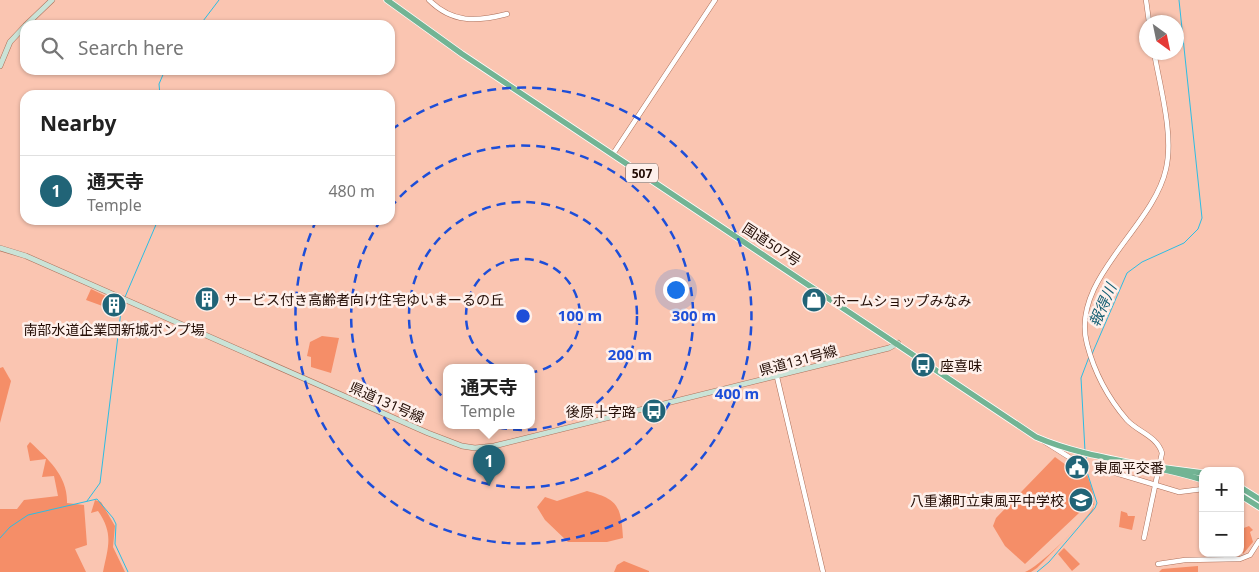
<!DOCTYPE html>
<meta charset="utf-8">
<style>
body{margin:0;font-family:"Noto Sans","Noto Sans JP",sans-serif;background:#f6f6f6;color:#222}
.controls{position:absolute;right:15px;bottom:15px;display:grid;overflow:hidden;border-radius:10px;box-shadow:0 1px 4px #0004}
.controls button{width:45px;height:45px;display:grid;place-items:center;padding:0;border:0;border-bottom:1px solid #e0e0e0;background:#fff;color:#222;font:25px sans-serif}
.compass{position:absolute;left:1139px;top:15px;width:45px;height:45px;border-radius:50%;background:#fff;box-shadow:0 1px 4px #0004;rotate:147deg}
.you{position:absolute;left:675px;top:289px;width:18px;height:18px;margin:-12px;border:4px solid #fff;border-radius:50%;background:#1a73e8;box-shadow:0 0 0 8px #1a73e833}
.badge{display:grid;place-items:center;width:32px;height:32px;border-radius:50%;background:#216477;color:#fff;font-size:16px;font-weight:700}
.pin{position:absolute;translate:-50% -41px;filter:drop-shadow(0 1px 2px #0008)}
.pin::after{content:'';position:absolute;top:26px;width:18px;height:15px;background:inherit;clip-path:polygon(0 0,100% 0,50% 100%)}
.popup{position:absolute;left:443px;top:364px;width:92px;height:65px;box-sizing:border-box;display:grid;place-content:center;border-radius:10px;background:#fff;filter:drop-shadow(0 1px 4px #0005);font-size:16px;white-space:nowrap;color:#767676}
.popup b{font-size:19px;color:#222}
.popup::after{content:'';position:absolute;left:50%;top:100%;margin-left:-10px;border:10px solid transparent;border-top-color:#fff}
.list{margin:0;padding:0;list-style:none}
h2{display:flex;justify-content:space-between;align-items:center;height:65px;margin:0;padding:0 20px;font-size:21px}
h2 small{font-size:16px;font-weight:400;color:#767676}
.list li{display:grid;grid-template-columns:32px 1fr auto;gap:15px;align-items:center;box-sizing:border-box;height:70px;padding:0 20px;border-top:1px solid #e0e0e0}
.list b{display:block;font-size:19px;white-space:nowrap}
.list p{margin:0;font-size:16px;white-space:nowrap;color:#767676}
.list em{font-size:16px;font-style:normal;color:#767676}
.icon{flex:none;width:28px;height:28px;fill:none;stroke:currentColor;stroke-width:2;stroke-linecap:round;stroke-linejoin:round}
.map{position:relative;flex:none;width:1259px;height:572px;overflow:hidden}
.search{position:absolute;background:#fff;box-shadow:0 1px 4px #0004;left:20px;top:20px;width:375px;height:55px;display:flex;align-items:center;gap:12px;box-sizing:border-box;padding:0 18px;border-radius:15px;color:#767676;font-size:19px}
.panel{position:absolute;background:#fff;box-shadow:0 1px 4px #0004;left:20px;top:90px;width:375px;height:135px;border-radius:15px}
.map>svg:first-child{display:block}
.green{fill:#f58e68}
.lines{fill:none;stroke-linecap:round;stroke-linejoin:round}
.stream{stroke:#2cbde4;stroke-width:1}
.tertiary-casing{stroke:#ad705a;stroke-width:5.5}
.secondary-casing{stroke:#ad705a;stroke-width:6}
.trunk-casing{stroke:#fff;stroke-width:7}
.tertiary{stroke:#fff;stroke-width:4.5}
.secondary{stroke:#cae3d7;stroke-width:5}
.trunk{stroke:#72b494;stroke-width:5.5}
.ring{fill:none;stroke:#1d4ed8;stroke-width:2.5;stroke-dasharray:9 6}
.labels{text-anchor:middle;dominant-baseline:central;stroke-width:5;stroke-linejoin:round;paint-order:stroke}
.shield{fill:#fef0eb;stroke:#645049;stroke-width:1}
.shield-label{font-size:12px;font-weight:bold;fill:#220c04}
.street-label{font-size:14px;fill:#220c04;stroke:#fef0eb}
.poi-label{font-size:14px;fill:#220c04;stroke:#fef0eb;text-anchor:start}
.water-label{font-size:15px;font-style:italic;fill:#155f73;stroke:#fef0eb}
.centre{fill:#1d4ed8;stroke:#fef0eb;stroke-width:2.5}
.ring-label{font-size:15px;text-anchor:middle;font-weight:bold;fill:#1d4ed8;stroke:#fef0eb;stroke-width:5;stroke-linejoin:round;paint-order:stroke}
</style>
<div class="map">
<svg width="1259" height="572" viewBox="0 0 1259 572">
<rect width="100%" height="100%" fill="#fac5b1"/>
<g class="green">
<path d="M91,289l21,10 -4,9 -22,-8z"/>
<path d="M322,336l17,2 -8,35 -20,-6v-10l-4,-1 3,-14z"/>
<path d="M3,367l8,14 -11,42v-55z"/>
<path d="M30,442c18,17 38,34 37,61l17,2 3,40 -12,4 11,23h-86v-63h17l7,-9 34,-4 -4,-20 -12,1 4,-18 -16,2 -3,-15z"/>
<path d="M1055,457l29,21 -5,-7 3,-4 -5,-3 7,2c4,13 15,34 8,46l-55,56 -6,4h-6c13,-4 63,-53 69,-66l-2,-3 -13,10 -54,51 -20,-18 -12,-20 3,-8z"/>
<path d="M587,491c31,8 34,15 36,47l-16,4h-39l-23,-22 -8,-13 8,-10 12,4z"/>
<path d="M95,500l6,2 14,24 -2,21 12,25h-22c5,-25 11,-38 -5,-61l-7,2z"/>
<path d="M1121,511l6,2 1,3h7l-3,14 -13,-3z"/>
<path d="M1249,526l4,4 -3,2 3,10 -10,12 -2,-25z"/>
<path d="M1064,548l16,16 -8,7 -14,-17z"/>
<path d="M624,561l25,10v1h-35l3,-7z"/>
<path d="M1198,566v6h-39l3,-3z"/>
</g>
<g class="lines">
<g class="stream">
<path d="M200,25l19,-25"/>
<path d="M160,95l-1,-11 6,-14"/>
<path d="M125,297l33,-77"/>
<path d="M1092,354l35,-81 15,-11 42,-19 14,-14 4,-11 -23,-218"/>
<path d="M1085,451l-4,-73 8,-21"/>
<path d="M87,501l13,-18 22,-180"/>
<path d="M0,538l10,-11 18,-12 69,-16 16,19 3,6 -1,20 13,28"/>
<path d="M1037,572l12,-10 46,-54 2,-5 -10,-31 -1,-17"/>
</g>
<defs>
<g id="tertiary">
<path d="M429,0c23,23 47,22 78,14"/>
<path d="M1146,0l3,22"/>
<path d="M613,154l102,-154"/>
<path d="M777,377l46,195"/>
<path d="M1045,442l27,17"/>
<path d="M1099,468l80,24 24,-3"/>
<path d="M1144,538l18,-85c-5,-17 -24,-21 -35,-33 -19,-22 -33,-49 -40,-76 -17,-65 66,-116 79,-175 8,-34 -6,-82 -12,-117"/>
<path d="M1158,564l27,-4 55,-1 10,-4 9,-14"/>
</g>
<g id="secondary">
<path d="M26,25l26,-25"/>
<path d="M0,66l10,-24 15,-16"/>
<path d="M0,248l26,8 402,177 34,13 13,2 19,-2 395,-98 9,-5"/>
</g>
<g id="trunk">
<path d="M387,0l75,54 574,383c53,23 112,25 167,43"/>
<path d="M1165,468l38,5"/>
<path d="M1240,487l19,12"/>
<path d="M1240,495l19,12"/>
</g>
</defs>
<use href="#tertiary" class="tertiary-casing"/>
<use href="#secondary" class="secondary-casing"/>
<use href="#trunk" class="trunk-casing"/>
<use href="#tertiary" class="tertiary"/>
<use href="#secondary" class="secondary"/>
<use href="#trunk" class="trunk"/>
</g>
<g class="ring">
<circle cx="523" cy="316" r="57"/>
<circle cx="523" cy="316" r="114"/>
<path d="M390 208A171 171 0 1 1 381 220"/>
<path d="M391 130A228 228 0 1 1 316 221"/>
</g>
<defs>
<symbol id="building-disc" viewBox="-11 -11 22 22"><circle r="9.5" fill="#216477" stroke="#fef0eb"/><path d="M-4-6H4V6H1V3H-1V6H-4ZM-2.5-4.3h1.7v1.8h-1.7ZM.8-4.3h1.7v1.8H.8ZM-2.5-1h1.7V.8h-1.7ZM.8-1h1.7V.8H.8Z" fill="#fff"/></symbol>
<symbol id="shop-disc" viewBox="-11 -11 22 22"><circle r="9.5" fill="#216477" stroke="#fef0eb"/><path d="M-5-2.5h2.3a2.7 3.5 0 0 1 5.4 0H5L5.5 6h-11ZM-1.5-2.5h3a1.5 2.3 0 0 0-3 0Z" fill="#fff"/></symbol>
<symbol id="bus-disc" viewBox="-11 -11 22 22"><circle r="9.5" fill="#216477" stroke="#fef0eb"/><path d="M-5-6H5V4H4V6H2V4H-2V6H-4V4H-5ZM-3.5-4V0h7V-4ZM-3.5 1.2v1.5H-2V1.2ZM2 1.2v1.5H3.5V1.2Z" fill="#fff"/></symbol>
<symbol id="civic-disc" viewBox="-11 -11 22 22"><circle r="9.5" fill="#216477" stroke="#fef0eb"/><path d="M-.6-6.5H3V-4.5H.6V-3L4-1V1h2V6H-6V1h2V-1L-.6-3ZM-1.2 2.5V6h2.4V2.5Z" fill="#fff"/></symbol>
<symbol id="school-disc" viewBox="-11 -11 22 22"><circle r="9.5" fill="#216477" stroke="#fef0eb"/><path d="M0-5L7-2L0 1L-7-2ZM-4 1L0 2.5L4 1V4Q0 6-4 4Z" fill="#fff"/></symbol>
</defs>
<g fill-rule="evenodd">
<use href="#building-disc" x="193" y="285" width="28" height="28"/>
<use href="#shop-disc" x="800" y="286" width="28" height="28"/>
<use href="#building-disc" x="100" y="291" width="28" height="28"/>
<use href="#bus-disc" x="909" y="351" width="28" height="28"/>
<use href="#bus-disc" x="640" y="397" width="28" height="28"/>
<use href="#civic-disc" x="1063" y="453" width="28" height="28"/>
<use href="#school-disc" x="1067" y="486" width="28" height="28"/>
</g>
<g class="labels">
<rect class="shield" x="626" y="163.5" width="32" height="19" rx="4"/>
<g class="shield-label">
<text x="642" y="173">507</text>
</g>
<g class="street-label">
<text transform="translate(772 244) rotate(33)">国道507号</text>
<text transform="translate(798 360) rotate(-15)">県道131号線</text>
<text transform="translate(387 402) rotate(24)">県道131号線</text>
</g>
<g class="poi-label">
<text x="224" y="299">サービス付き高齢者向け住宅ゆいまーるの丘</text>
<text x="832" y="300">ホームショップみなみ</text>
<text x="114" y="329" text-anchor="middle">南部水道企業団新城ポンプ場</text>
<text x="940" y="365">座喜味</text>
<text x="636" y="411" text-anchor="end">後原十字路</text>
<text x="1094" y="467">東風平交番</text>
<text x="1064" y="500" text-anchor="end">八重瀬町立東風平中学校</text>
</g>
<g class="water-label">
<text transform="translate(1102 305) rotate(-66)">報得川</text>
</g>
</g>
<circle cx="523" cy="316" r="8" class="centre"/>
<g class="ring-label">
<text x="580" y="321">100 m</text>
<text x="694" y="321">300 m</text>
<text x="630" y="360">200 m</text>
<text x="737" y="399">400 m</text>
</g>
</svg>
<div class="controls">
<button>+</button>
<button>−</button>
</div>
<svg class="compass" viewBox="-18 -18 36 36"><path d="M0-13l5 13h-10z" fill="#e53935"/><path d="M0 13l5-13h-10z" fill="#767676"/></svg>
<div class="you"></div>
<div class="pin badge" style="left:489px;top:486px">1</div>
<div class="popup"><b>通天寺</b>Temple</div>
<div class="search"><svg class="icon" aria-label="search" viewBox="0 0 24 24"><circle cx="10" cy="10" r="6"/><path d="M15 15l6 6"/></svg>Search here</div>
<section class="panel">
<h2>Nearby<small></small></h2>
<ul class="list">
<li><span class="badge">1</span><div><b>通天寺</b><p>Temple</p></div><em>480 m</em></li>
</ul>
</section>
</div>
